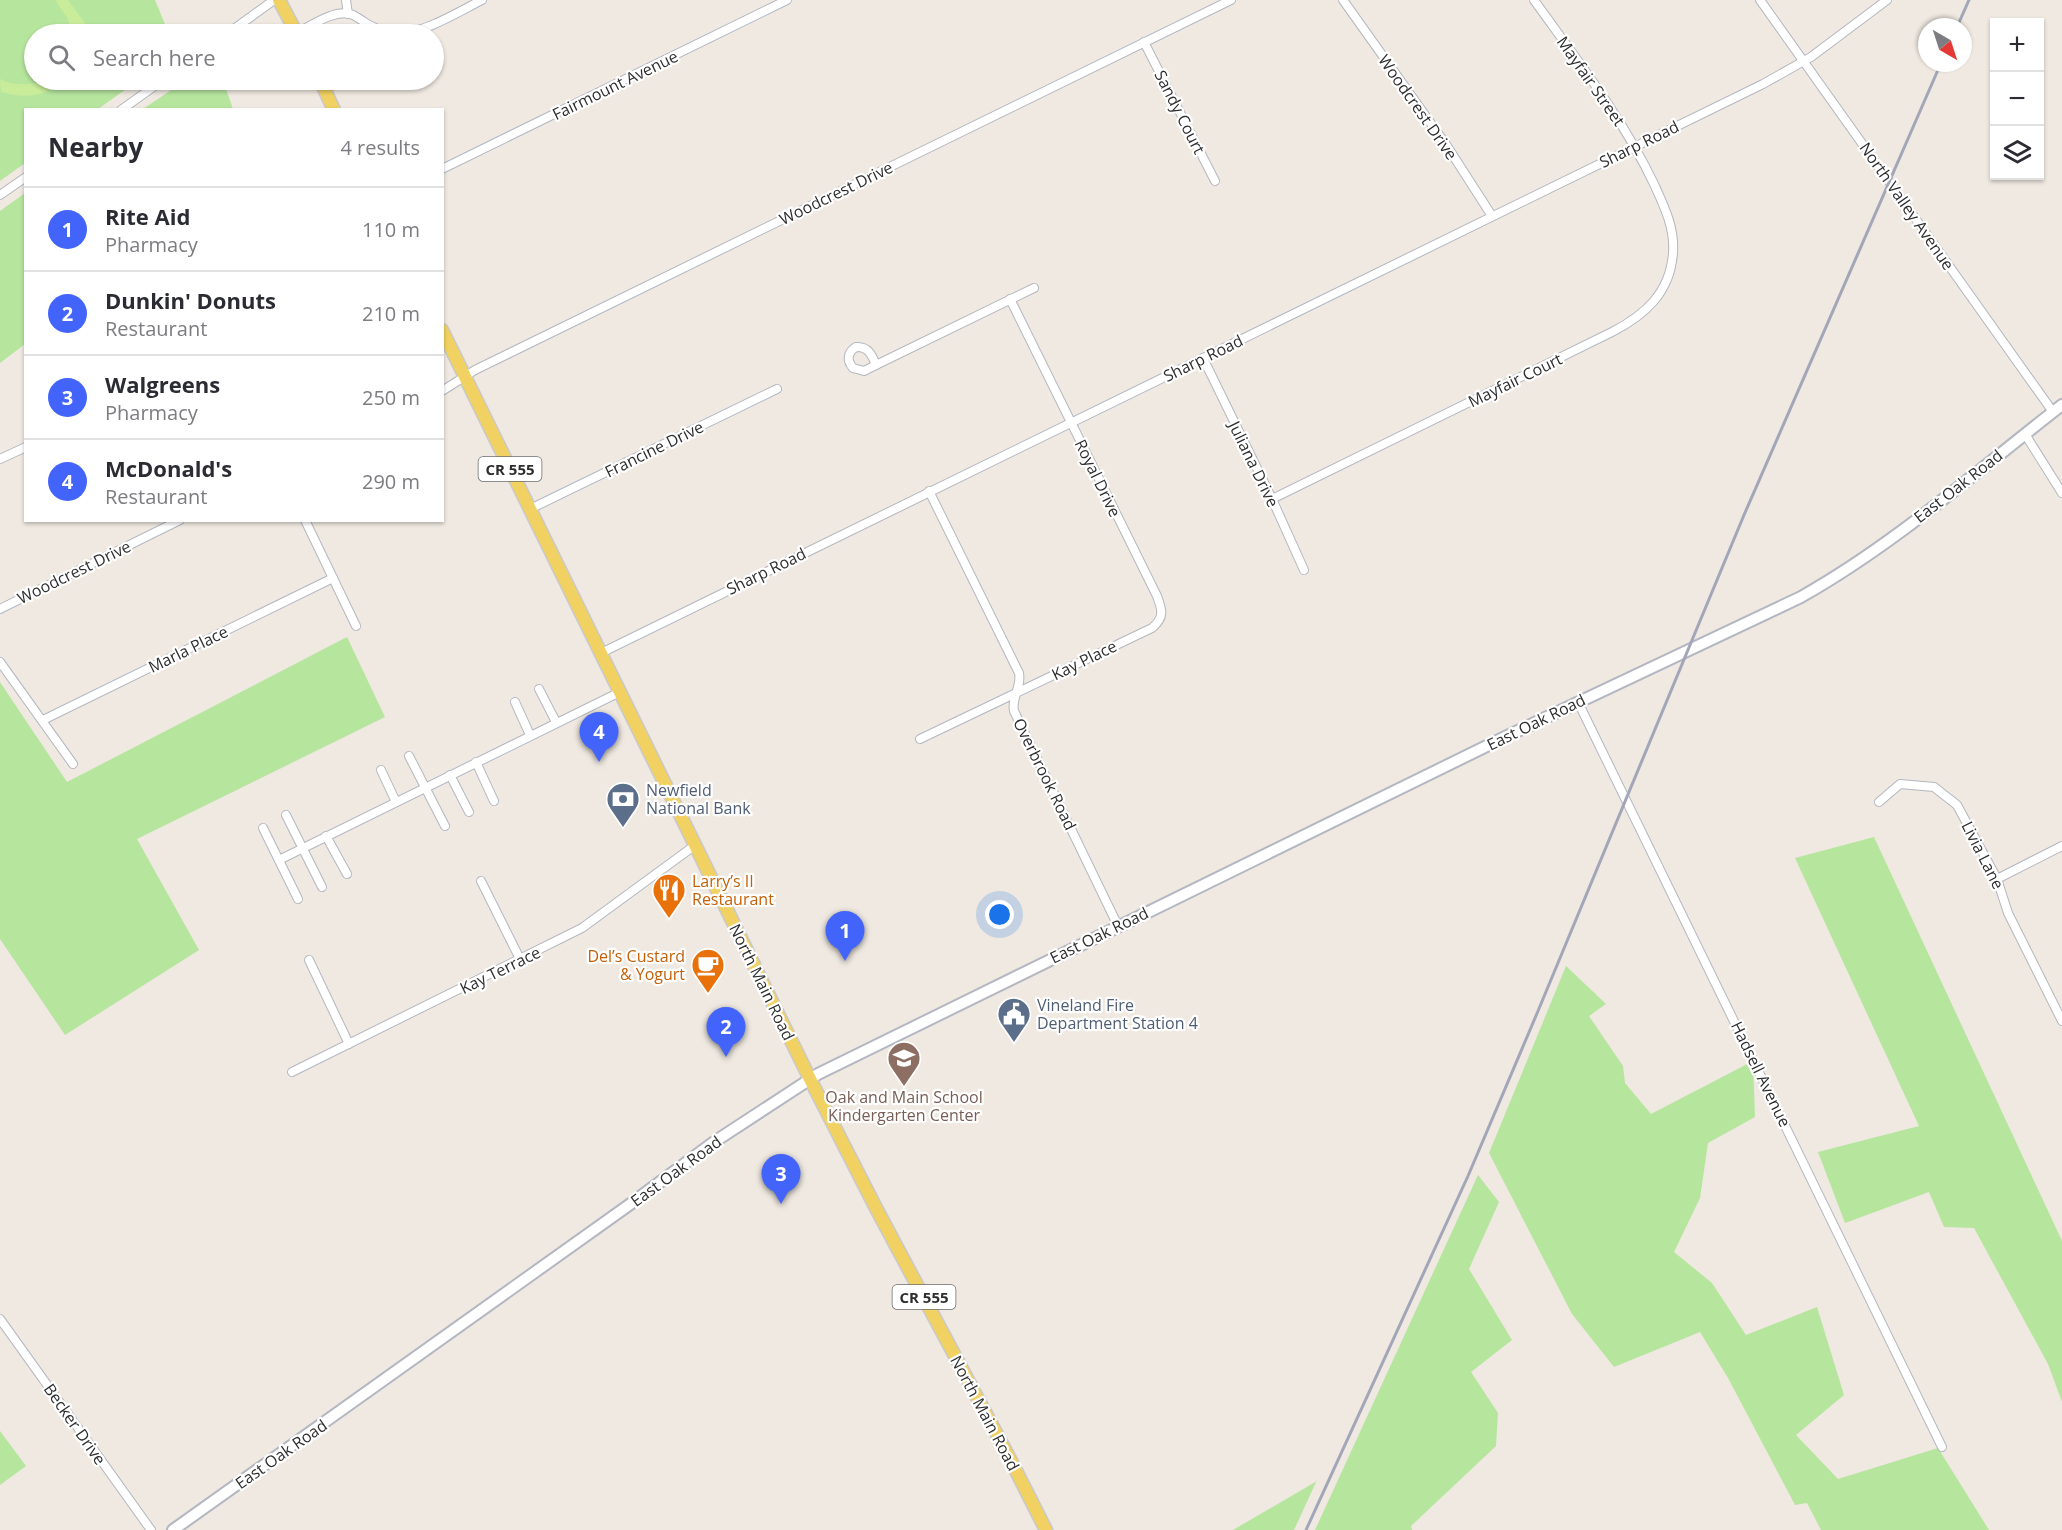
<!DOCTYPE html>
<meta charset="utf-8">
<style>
body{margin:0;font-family:"Open Sans",sans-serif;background:#f7f7f7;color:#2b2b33}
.controls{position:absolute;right:18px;top:18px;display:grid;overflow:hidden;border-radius:0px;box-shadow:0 2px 4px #0004}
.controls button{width:54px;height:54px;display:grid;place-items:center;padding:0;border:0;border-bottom:2px solid #e1e1e2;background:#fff;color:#2b2b33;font:30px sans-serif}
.compass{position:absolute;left:1918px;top:18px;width:54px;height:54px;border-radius:50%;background:#fff;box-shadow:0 2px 4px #0004;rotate:141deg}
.you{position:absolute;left:1000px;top:915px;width:21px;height:21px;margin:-15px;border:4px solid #fff;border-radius:50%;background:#1a73e8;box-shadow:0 0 0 9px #1a73e833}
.badge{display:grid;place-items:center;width:39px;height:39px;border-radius:50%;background:#4264fb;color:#fff;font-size:20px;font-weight:700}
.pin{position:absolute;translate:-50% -50px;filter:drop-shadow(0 2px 3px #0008)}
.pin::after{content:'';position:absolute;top:32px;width:21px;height:18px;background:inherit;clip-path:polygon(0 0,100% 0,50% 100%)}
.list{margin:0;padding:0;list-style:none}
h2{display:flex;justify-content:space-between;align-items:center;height:78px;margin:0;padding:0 24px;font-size:26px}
h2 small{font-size:20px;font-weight:400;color:#7c7c81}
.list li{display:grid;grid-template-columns:39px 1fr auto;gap:18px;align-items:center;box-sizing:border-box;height:84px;padding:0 24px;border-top:2px solid #e1e1e2}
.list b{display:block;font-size:22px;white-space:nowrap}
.list p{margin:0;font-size:20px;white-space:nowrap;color:#7c7c81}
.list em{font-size:20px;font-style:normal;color:#7c7c81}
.icon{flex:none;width:33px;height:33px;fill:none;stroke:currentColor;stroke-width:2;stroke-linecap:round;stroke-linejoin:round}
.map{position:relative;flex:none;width:2062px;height:1530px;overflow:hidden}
.search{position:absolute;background:#fff;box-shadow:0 2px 4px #0004;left:24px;top:24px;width:420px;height:66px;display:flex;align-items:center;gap:15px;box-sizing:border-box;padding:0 21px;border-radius:33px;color:#7c7c81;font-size:22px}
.panel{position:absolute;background:#fff;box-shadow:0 2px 4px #0004;left:24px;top:108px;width:420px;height:414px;border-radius:0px}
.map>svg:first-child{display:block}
.green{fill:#b6e59e}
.pitch{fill:#c9ec9a}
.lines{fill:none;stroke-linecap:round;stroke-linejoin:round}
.minor-casing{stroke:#b4b7c1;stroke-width:10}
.tertiary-casing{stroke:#b4b7c1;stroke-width:14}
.primary-casing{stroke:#c9c9c9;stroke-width:15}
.minor{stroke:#fff;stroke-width:8}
.tertiary{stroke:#fff;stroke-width:10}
.primary{stroke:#f2d163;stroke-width:12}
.rail{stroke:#a3a6b8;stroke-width:3}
.labels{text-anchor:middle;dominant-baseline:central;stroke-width:4.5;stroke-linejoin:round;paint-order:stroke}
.shield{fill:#fff;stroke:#6d6d6d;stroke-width:1.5}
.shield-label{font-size:15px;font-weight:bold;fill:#2e2e2e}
.street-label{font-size:16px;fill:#2e2e2e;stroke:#fff}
.service-label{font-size:16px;fill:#4e5e75;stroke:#fff;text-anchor:start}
.food-label{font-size:16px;fill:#c56008;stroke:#fff;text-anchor:start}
.education-label{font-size:16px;fill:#785e54;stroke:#fff}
</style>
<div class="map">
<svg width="2062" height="1530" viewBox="0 0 2062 1530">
<rect width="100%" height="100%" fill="#efe9e1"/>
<g class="green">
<path d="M0,0h155l14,34h-135v46h105l-41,29 -72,1 -1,53 -25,18z"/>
<path d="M186,80h37l10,29h-90z"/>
<path d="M25,193v151l-25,19v-152z"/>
<path d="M347,637l38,80 -248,122 62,111 -134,85 -65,-96v-257l67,100z"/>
<path d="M1874,837l188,404v161l-14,-38 -74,-136 -30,-1 -15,-35 -84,31 -27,-71 101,-26 -124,-268z"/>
<path d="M1566,966l40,38 -17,12 34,50 2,17 26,31 102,-53 2,56 -47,26 -8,55 -26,54 38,31 34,52 71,-28 27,88 -48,40 42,44 100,-31 51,82h-168l-14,-27 -12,2 -67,-127 -28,-46 -86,35 -42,-53 -83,-161z"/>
<path d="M1478,1175l21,27 -30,67 43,71 -41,32 27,41 -2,33 -85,80 1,4h-97z"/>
<path d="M0,1431l26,35 -26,19z"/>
<path d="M1317,1480l-23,50h-61l84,-49z"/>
</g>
<g class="pitch">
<path d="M55,0h13l25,34h-22l-3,-15z"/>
<path d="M0,79c21,12 42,0 64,1 -20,17 -38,19 -63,12z"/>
</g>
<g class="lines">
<defs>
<g id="minor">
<path d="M346,0l2,14"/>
<path d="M1343,0l104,146 45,70"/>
<path d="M1760,0l293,412"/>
<path d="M297,33c15,-8 39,-25 56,-18 6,3 11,7 16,10 9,4 17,9 27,9 27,0 62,-22 86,-34"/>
<path d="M227,34l47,-34"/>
<path d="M1144,42l71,139"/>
<path d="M121,110l42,-30"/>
<path d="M442,169l345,-169"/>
<path d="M0,195l26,-18"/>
<path d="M856,347c12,-1 16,8 20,18l-12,6 -11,-3c-7,-8 -5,-16 3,-21z"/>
<path d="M1203,358l69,141 32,71"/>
<path d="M876,365l158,-77"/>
<path d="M442,391l33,-21 756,-370"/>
<path d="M2025,434l37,59"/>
<path d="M0,459l26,-12"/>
<path d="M929,491l90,182c3,14 -8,24 -5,38l104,215"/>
<path d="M1272,499l340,-167c33,-17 58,-39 61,-79 2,-25 -9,-47 -19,-69 -32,-67 -77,-124 -120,-184"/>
<path d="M530,509l247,-120"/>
<path d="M305,520l51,106"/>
<path d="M0,609l180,-89"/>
<path d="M601,653l1162,-569 48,-27 76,-57"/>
<path d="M0,662l73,102"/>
<path d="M539,689l17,33"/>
<path d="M515,702l15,33"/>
<path d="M1578,702l364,745"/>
<path d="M43,720l290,-142"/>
<path d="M920,739l232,-111c13,-11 10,-18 5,-32l-147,-297"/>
<path d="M409,756l36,70"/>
<path d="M476,762l18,39"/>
<path d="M381,770l15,32"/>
<path d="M450,775l19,37"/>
<path d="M1879,802l21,-18 34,3 23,18 40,74 11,34 54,108"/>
<path d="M286,815l36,72"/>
<path d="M263,828l35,71"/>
<path d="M326,836l21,38"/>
<path d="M279,860l341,-168"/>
<path d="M1997,879l65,-33"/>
<path d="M481,881l39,78"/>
<path d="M309,960l40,84"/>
<path d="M292,1072l290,-144 112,-82"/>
<path d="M0,1319l151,211"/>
</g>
<path id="tertiary" d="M173,1530l456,-325 85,-63 104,-68 685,-336 298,-141c94,-53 176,-126 261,-192"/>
<g id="primary">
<path d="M279,0l18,34"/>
<path d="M320,80l14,30"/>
<path d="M442,330l368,749 67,131 132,247 37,73"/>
</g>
</defs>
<use href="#minor" class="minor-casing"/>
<use href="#tertiary" class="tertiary-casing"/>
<use href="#primary" class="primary-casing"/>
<use href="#minor" class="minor"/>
<use href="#tertiary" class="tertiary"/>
<use href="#primary" class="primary"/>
<g class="rail">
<path d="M1957,27l12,-27"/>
<path d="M1306,1530l162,-354 70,-165 206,-496 197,-452"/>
</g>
</g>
<defs>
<symbol id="bank-pin" viewBox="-11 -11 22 30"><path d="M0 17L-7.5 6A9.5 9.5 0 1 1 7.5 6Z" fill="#5c6f8a" stroke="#fff"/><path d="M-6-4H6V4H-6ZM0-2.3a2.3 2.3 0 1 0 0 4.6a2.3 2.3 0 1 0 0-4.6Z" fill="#fff"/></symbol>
<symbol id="restaurant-pin" viewBox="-11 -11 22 30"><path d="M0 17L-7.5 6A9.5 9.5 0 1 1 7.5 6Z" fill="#e8710a" stroke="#fff"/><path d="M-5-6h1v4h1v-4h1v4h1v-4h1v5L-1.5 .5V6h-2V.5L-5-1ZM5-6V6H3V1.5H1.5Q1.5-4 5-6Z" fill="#fff"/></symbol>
<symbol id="cafe-pin" viewBox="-11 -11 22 30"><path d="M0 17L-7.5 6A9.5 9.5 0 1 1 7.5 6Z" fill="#e8710a" stroke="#fff"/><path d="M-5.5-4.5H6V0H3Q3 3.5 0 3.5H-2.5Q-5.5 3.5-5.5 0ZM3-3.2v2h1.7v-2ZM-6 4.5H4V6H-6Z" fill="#fff"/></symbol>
<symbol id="civic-pin" viewBox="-11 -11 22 30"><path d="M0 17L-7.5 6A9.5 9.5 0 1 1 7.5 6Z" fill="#5c6f8a" stroke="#fff"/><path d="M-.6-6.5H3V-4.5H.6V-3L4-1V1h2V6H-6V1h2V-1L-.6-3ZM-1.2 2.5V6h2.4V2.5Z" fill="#fff"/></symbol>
<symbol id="school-pin" viewBox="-11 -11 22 30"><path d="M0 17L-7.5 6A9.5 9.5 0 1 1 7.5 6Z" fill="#8d6e63" stroke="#fff"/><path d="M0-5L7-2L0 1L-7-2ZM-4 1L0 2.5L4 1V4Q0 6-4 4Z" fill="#fff"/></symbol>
</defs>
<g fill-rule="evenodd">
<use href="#bank-pin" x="604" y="780" width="38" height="52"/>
<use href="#restaurant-pin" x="650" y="871" width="38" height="52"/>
<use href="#cafe-pin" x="689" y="946" width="38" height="52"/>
<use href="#civic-pin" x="995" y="995" width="38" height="52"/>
<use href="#school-pin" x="885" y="1039" width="38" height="52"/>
</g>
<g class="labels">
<g class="shield">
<rect x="478.5" y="457" width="63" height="24" rx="4.5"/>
<rect x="892.5" y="1285" width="63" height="24" rx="4.5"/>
</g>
<g class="shield-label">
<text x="510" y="469">CR 555</text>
<text x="924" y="1297">CR 555</text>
</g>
<g class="street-label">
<text transform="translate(1591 81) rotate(55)">Mayfair Street</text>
<text transform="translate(615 85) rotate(-26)">Fairmount Avenue</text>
<text transform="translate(1418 107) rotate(55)">Woodcrest Drive</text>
<text transform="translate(1180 112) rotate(63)">Sandy Court</text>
<text transform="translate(1639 144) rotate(-26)">Sharp Road</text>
<text transform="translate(836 193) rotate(-26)">Woodcrest Drive</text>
<text transform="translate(1907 206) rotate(55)">North Valley Avenue</text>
<text transform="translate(1203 358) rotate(-26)">Sharp Road</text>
<text transform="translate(1515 380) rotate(-26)">Mayfair Court</text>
<text transform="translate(654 449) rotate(-26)">Francine Drive</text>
<text transform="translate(1254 464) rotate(64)">Juliana Drive</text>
<text transform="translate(1098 478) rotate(64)">Royal Drive</text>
<text transform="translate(1958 486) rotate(-38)">East Oak Road</text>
<text transform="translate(766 571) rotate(-26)">Sharp Road</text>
<text transform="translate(74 572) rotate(-26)">Woodcrest Drive</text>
<text transform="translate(188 649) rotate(-26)">Marla Place</text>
<text transform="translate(1084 660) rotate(-26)">Kay Place</text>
<text transform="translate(1536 722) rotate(-26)">East Oak Road</text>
<text transform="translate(1045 774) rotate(64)">Overbrook Road</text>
<text transform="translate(1983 855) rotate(63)">Livia Lane</text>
<text transform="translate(1099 935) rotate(-26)">East Oak Road</text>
<text transform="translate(500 970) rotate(-26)">Kay Terrace</text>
<text transform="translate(762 982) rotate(64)">North Main Road</text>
<text transform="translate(1761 1074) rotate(64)">Hadsell Avenue</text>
<text transform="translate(676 1171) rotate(-36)">East Oak Road</text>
<text transform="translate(985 1413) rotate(62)">North Main Road</text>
<text transform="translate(75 1424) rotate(55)">Becker Drive</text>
<text transform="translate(281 1454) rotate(-35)">East Oak Road</text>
</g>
<g class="service-label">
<text x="646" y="790">Newfield<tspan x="646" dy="18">National Bank</tspan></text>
<text x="1037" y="1005">Vineland Fire<tspan x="1037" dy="18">Department Station 4</tspan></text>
</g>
<g class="food-label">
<text x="692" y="881">Larry’s II<tspan x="692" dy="18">Restaurant</tspan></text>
<text x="685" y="956" text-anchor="end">Del’s Custard<tspan x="685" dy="18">&amp; Yogurt</tspan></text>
</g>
<g class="education-label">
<text x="904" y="1097">Oak and Main School<tspan x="904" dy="18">Kindergarten Center</tspan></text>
</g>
</g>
</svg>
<div class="controls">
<button>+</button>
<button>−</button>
<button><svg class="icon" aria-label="layers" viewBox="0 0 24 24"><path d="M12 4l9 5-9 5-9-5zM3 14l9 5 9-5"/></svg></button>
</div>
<svg class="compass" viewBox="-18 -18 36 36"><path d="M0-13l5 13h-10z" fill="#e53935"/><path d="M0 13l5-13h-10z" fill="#7c7c81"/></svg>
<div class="you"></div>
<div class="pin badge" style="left:845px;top:961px">1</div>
<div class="pin badge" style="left:726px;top:1057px">2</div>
<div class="pin badge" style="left:781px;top:1204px">3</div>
<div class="pin badge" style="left:599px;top:762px">4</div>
<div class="search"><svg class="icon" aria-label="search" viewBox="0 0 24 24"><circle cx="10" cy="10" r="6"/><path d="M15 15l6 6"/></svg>Search here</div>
<section class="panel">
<h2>Nearby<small>4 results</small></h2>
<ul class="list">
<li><span class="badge">1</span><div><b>Rite Aid</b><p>Pharmacy</p></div><em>110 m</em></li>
<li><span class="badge">2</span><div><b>Dunkin' Donuts</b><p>Restaurant</p></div><em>210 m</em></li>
<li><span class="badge">3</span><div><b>Walgreens</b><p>Pharmacy</p></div><em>250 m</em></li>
<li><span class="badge">4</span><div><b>McDonald's</b><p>Restaurant</p></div><em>290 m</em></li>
</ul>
</section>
</div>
